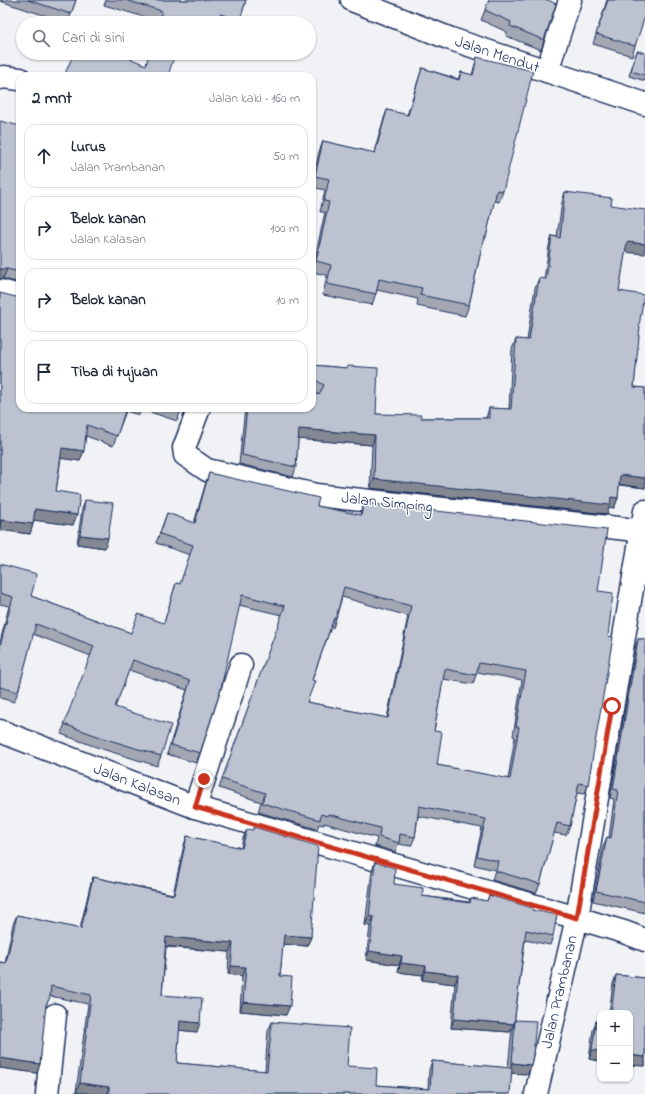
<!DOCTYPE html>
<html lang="id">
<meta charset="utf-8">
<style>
body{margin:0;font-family:"Indie Flower",sans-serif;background:#f2f2f3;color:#1f2937}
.controls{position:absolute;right:12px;bottom:12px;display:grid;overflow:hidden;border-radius:8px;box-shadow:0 1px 3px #0004}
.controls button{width:36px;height:36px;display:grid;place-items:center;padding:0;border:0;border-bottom:1px solid #e0e1e3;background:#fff;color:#1f2937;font:20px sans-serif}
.stop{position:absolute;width:12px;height:12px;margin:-9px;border:3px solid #c8321e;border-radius:50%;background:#fff}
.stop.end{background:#c8321e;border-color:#fff;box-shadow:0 1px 4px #0008}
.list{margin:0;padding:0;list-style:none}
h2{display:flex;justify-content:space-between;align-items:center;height:52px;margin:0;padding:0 16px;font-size:17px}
h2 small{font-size:13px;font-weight:400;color:#747a83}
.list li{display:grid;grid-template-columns:26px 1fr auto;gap:12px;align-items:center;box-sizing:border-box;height:64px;margin:0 8px 8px;padding:0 8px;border:1px solid #e0e1e3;border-radius:12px}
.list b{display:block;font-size:15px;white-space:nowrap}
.list p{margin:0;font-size:13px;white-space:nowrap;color:#747a83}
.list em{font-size:13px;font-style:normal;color:#747a83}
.icon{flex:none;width:22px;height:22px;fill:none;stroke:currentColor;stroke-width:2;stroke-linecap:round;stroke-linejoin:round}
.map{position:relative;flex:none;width:645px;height:1094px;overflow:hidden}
.search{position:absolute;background:#fff;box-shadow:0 1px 3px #0004;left:16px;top:16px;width:300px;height:44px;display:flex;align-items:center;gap:10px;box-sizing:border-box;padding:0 14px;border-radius:22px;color:#747a83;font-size:15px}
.panel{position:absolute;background:#fff;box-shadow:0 1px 3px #0004;left:16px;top:72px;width:300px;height:340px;border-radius:12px}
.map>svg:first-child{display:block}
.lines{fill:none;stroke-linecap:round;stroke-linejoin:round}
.street-casing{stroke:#1b2f5e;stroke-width:25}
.street{stroke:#fff;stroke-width:22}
.wall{fill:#a2a7b3;stroke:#1b2f5e;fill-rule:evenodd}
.shaded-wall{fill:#848892;stroke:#1b2f5e}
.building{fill:#bcc2d0;stroke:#1b2f5e;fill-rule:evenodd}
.route{stroke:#c8321e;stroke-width:5}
.labels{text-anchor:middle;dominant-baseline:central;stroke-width:3;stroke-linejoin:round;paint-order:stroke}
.street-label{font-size:16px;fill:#1b2f5e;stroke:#fff}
</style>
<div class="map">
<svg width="645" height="1094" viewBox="0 0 645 1094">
<rect width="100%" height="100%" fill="#f1f2f5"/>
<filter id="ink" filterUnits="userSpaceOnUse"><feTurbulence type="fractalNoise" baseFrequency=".025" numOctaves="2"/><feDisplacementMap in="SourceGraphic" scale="8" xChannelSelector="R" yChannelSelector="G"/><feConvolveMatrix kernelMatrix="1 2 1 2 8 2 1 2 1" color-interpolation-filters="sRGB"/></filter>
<g filter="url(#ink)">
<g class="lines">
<defs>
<g id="street">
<path d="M352,0l99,39 194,65"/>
<path d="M547,71l23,-71"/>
<path d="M0,78l3,-1 17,2"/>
<path d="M0,291l20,5"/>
<path d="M199,408l-15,40 1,7 22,15 109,25 329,36"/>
<path d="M0,731l195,76 382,111 47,14 21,8"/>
<path d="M195,807l46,-142"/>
<path d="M47,1094l8,-79"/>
<path d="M536,1094l41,-176 68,-407"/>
</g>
</defs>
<use href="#street" class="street-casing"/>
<use href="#street" class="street"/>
</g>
<g class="wall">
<path d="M0,0h76l-8,23 -68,-22z"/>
<path d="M106,0h140l-7,23h-82l1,-2 -54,-16z"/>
<path d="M489,0l55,40 -3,10 -35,-14 1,-4 -26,-12z"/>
<path d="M607,0h38l-10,46 -3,10 -39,-12z"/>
<path d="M637,51l8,2v28l-16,-5z"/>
<path d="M477,57l26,134 -4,11 -5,-1 -8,36 -4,9 -13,59 -4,11 -48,-10 1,-7 -41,-9 -5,15 -49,-10 4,-20 -15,-3 13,-60h-5l5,-22 -13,-3v-4l7,-31 4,-11 51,12 9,-32 4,-11 20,5 15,-47 36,11 3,-7 11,3z"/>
<path d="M20,126v157l-17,-4z"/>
<path d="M565,192l46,13 14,47 -6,39 20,35 -5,61 11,1v100l-26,-3 -1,13 -4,10 -5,-1 -2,7 -237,-26 2,-43 -74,-6 -2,28 -3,10 -54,-13 6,-56h67l7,-13 -7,-5v-25l35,3v-2l29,48 45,4h65l3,-10 20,1 3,-60 4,-10 11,1 8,-52 4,-10 5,1 5,-33 3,-10 5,1 5,-35z"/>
<path d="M0,293l20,115h162l-5,13 -36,-12 -2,6 -13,-4 -13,35 -27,-10 -6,25 -19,-3 -5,33 17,34 -39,-5 -1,4 -3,10 -30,-4z"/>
<path d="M209,473l108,33 43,9 4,-12 234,88 -10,194 -3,9 -8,-1 -7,33 -4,9 -12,-2 -14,51 -4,9 -44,-13 3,-10 -21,-5 8,-37 -64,-12 -3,21 -4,9 -13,-2 -3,8 -20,-6 2,-8 -53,-15v2l-5,-1 -2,5 -59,-17 3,-10 -42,-14 63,-173 -43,-10 -39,148 -4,10 -29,-9 20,-64 -58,-20 -14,37 46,49 -4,10 -58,-18 -38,-14 30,-78 -58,-22 -15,58 -4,10 -14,-4v-56l9,-36 -9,-2v-40l31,32 100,37 33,-10 12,-40 4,1 10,-29 -34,-12 11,-30 27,10 12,-41zM342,597l66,19 -21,102 -80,-16 5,-22 19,-53 2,1 3,-10zM477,672l45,8 -9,56 2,1 -7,42 -71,-14 -3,-34 9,-52 30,5z"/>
<path d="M85,500l20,48 -28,-4 5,-35z"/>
<path d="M638,639h7v274l-52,-12 10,-54 4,-10 2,1 5,-39 -4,-1 25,-150z"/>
<path d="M247,829l64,108 -4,9 -24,-2 -3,32 6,39 -46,-4 2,-35 -14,-2 1,-22 -63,-5 -4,48 35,37 -18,-2 -2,33 88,8 3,-40 4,-9 75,44 29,19 52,4 1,-19 3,-9 76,7 4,-39 3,-9 13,54 -17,-1 -1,21h-416l-18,-2 12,-88 -38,-8 -5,12 -5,56 -3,9 -37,-5v-106l5,1 8,-39 4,-9 63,14 10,-43 3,-9 80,17 11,-49 3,-9 54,12 2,-10z"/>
<path d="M375,862l19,22 28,12 47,6 2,-4 16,3 2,-6 43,15 21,26 -3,9 -25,-5 -11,84 -4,8 -59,-4 4,-44 -33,-4 1,-5 -25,-3 1,-7 -33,-5 4,-34 -5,-1 7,-54z"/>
<path d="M616,975l29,3v88l-15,-1v-52h-21l4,-29z"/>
<path d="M596,1021l4,1v39l-11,-2 4,-29z"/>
</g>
<g class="shaded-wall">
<path d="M627,242l18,2v10l-22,-2z"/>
<path d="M0,269h7l-4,10h-3z"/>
<path d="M299,429l76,6 -3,10 -76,-6z"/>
<path d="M62,448l22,3 -4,10 -22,-3z"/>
<path d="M620,475l25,3v10l-28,-4z"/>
<path d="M374,479l237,18 7,1 -4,10 -5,-1 -2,7 -237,-26z"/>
<path d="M35,509l42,6 -4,10 -41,-5z"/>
<path d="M1,520l32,4 -3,10 -30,-4z"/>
<path d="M80,535l28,3 -3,10 -28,-4z"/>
<path d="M369,916l5,1 -4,9 -5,-1z"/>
<path d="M284,935l27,2 -4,9 -26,-2z"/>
<path d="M166,937l67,6 -4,9 -66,-6z"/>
<path d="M369,951l33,5 -3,9 -33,-5z"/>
<path d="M401,963l25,3 -3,9 -25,-3z"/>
<path d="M231,966l15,1 -4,9 -14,-2z"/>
<path d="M426,971l32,4 -3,9 -33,-4z"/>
<path d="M243,1002l47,4 -4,9 -46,-4z"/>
<path d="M454,1019l60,5 -4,8 -59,-4z"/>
<path d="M180,1021l20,2 -3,9 -20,-2z"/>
<path d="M592,1050l8,1v10l-11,-2z"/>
<path d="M630,1055l15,2v9l-15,-1z"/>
<path d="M0,1058l40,6 -3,9 -37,-5z"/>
<path d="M512,1063l19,2 -3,9 -20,-1z"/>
<path d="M80,1083l29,4 -2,7h-13l-18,-2z"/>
</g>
<g class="building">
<path d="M28,0h48l-5,14z"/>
<path d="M125,0h121l-6,20 -20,-6 -3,9h-59l4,-12z"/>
<path d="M489,0h59l8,4 -12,36 -34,-14 1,-4 -26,-12z"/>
<path d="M608,0h37v16l-10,30 -39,-12z"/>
<path d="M637,51l8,2v22l-14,-4z"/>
<path d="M74,53h42l30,12 3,-12h26l-7,23h-104z"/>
<path d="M477,57l56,14 -30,120 -6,-1 -11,47h-2l-15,68 -49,-10 2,-7 -43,-9 -3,15 -49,-10 4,-19 -15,-4 13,-59 -5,-1 5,-22 -14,-3 8,-35 52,12 12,-43 21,5 14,-47 37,12 2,-8 12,3z"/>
<path d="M0,121l20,5v146l-13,-3h-7z"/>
<path d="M565,192l47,6 -1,7 34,5v34l-18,-2 -8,49 25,4 -5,31h1l-6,61 11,1v90l-25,-3 -2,23 -7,-1 -1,8 -236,-26 1,-44 -76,-6 -3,38 -54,-12 5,-47h65v-16l7,3 5,-10 -12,-7v-13l35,3v-2l31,2 -2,46 45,1v3h68v-10l22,1 5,-70 13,1 10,-62 7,1 6,-43 8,2z"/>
<path d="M0,293l20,5v110h106l-9,28 -30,-11 -3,26 -22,-3 -6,43 24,4 -3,20 -42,-6 -2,15 -32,-4 -1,4z"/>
<path d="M172,408h10l-1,3z"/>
<path d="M209,473l110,25 -2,8 44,9 3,-12 243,27 -9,61 15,2 -5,43 5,1 -25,148 -9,-2 -9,43 -13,-3 -17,61 -44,-13 2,-10 -21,-5 9,-37 -67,-13 -4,31 -15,-3 -1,9 -20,-6 1,-9 -52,-14 -1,2 -6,-2 -1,6 -58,-17 3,-10 -43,-14 63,-173 -43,-11 -22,97 -20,61 -29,-8 19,-64 -57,-21 -18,47 56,18 -10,31 -58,-18 -39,-14 30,-78 -58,-22 -18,68 -18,-5v-41l13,-49 -13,-4v-29l37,10 -6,22 100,37 7,-19 26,9 12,-40 4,1 13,-39 -33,-11 7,-21 28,10zM344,587l67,19 -23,112 -81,-16 8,-21 -3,-1 22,-62h2zM479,663l47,8 -10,56h3l-9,52 -73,-14 5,-33 -8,-1 11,-62 31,6z"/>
<path d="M85,500l28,3 -5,35 -28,-3z"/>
<path d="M638,639h7v263l-49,-11 11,-54 4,1 7,-48 -5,-1z"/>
<path d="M254,827l64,19 -7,91 -27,-2 -4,41 12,1 -2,29 -47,-4 3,-35 -15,-1 2,-23 -67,-6 -4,58 40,3 -2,25 -20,-2 -3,42 90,8 5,-49 78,6 -3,38 30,2 -1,17 54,4 2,-28 80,7 -2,26h-401v-7l-29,-4 11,-88 -40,-9 -1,11 -4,8 -6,59 -40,-6v-96l6,1 11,-48 64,14 12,-52 81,18 13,-59 55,12 5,-19 6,1z"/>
<path d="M375,862l20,6 -1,16 29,4 -1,8 48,7 1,-5 16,3 2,-6 44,13 -1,2 25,5 -4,21 -27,-6 -12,94 -60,-5 4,-44 -32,-4v-5l-25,-3 1,-7 -33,-5 5,-34 -5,-1z"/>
<path d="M616,975l29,3v79l-15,-2v-42h-19z"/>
<path d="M515,1020l21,1 -3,34 -2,10 -19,-2z"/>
<path d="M596,1021l4,1v29l-8,-1z"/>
</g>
</g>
<g class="lines" filter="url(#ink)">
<path class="route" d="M204,779l-9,28 382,111 35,-212"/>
</g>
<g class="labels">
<g class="street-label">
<text transform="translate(497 55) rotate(18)">Jalan Mendut</text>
<text transform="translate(387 503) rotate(6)">Jalan Simping</text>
<text transform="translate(137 785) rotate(21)">Jalan Kalasan</text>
<text transform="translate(560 992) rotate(-77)">Jalan Prambanan</text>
</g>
</g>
</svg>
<div class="controls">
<button>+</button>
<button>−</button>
</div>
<div class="stop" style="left:612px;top:706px"></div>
<div class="stop end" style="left:204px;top:779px"></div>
<div class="search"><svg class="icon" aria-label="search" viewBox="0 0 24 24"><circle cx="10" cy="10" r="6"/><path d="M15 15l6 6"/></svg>Cari di sini</div>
<section class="panel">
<h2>2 mnt<small>Jalan kaki · 160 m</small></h2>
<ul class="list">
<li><svg class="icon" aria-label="ahead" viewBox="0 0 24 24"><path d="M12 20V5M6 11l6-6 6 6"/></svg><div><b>Lurus</b><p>Jalan Prambanan</p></div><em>50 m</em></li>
<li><svg class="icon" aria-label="right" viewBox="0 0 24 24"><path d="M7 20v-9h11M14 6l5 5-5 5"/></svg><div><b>Belok kanan</b><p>Jalan Kalasan</p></div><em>100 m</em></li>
<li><svg class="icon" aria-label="right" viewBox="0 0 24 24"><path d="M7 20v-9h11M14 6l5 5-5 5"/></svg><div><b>Belok kanan</b></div><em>10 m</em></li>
<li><svg class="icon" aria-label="arrive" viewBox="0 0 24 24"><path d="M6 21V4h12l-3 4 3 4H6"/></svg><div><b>Tiba di tujuan</b></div></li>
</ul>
</section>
</div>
